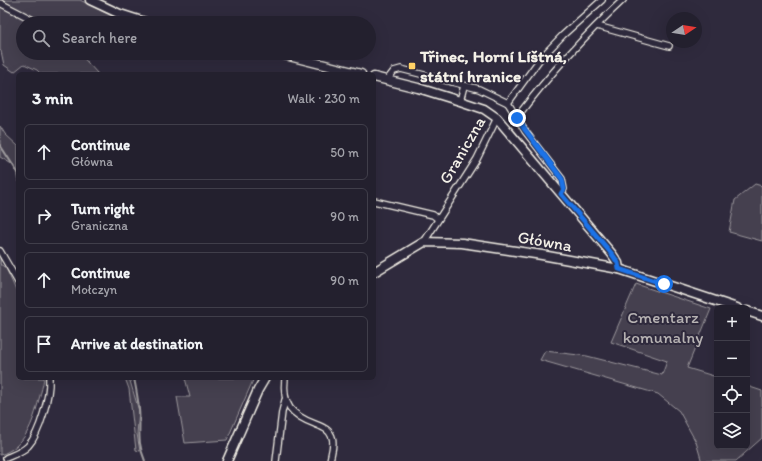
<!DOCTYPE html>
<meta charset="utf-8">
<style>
body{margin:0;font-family:Itim,sans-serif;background:#2b2836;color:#f1f3f6}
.controls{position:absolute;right:12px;bottom:12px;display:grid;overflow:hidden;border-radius:6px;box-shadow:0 4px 16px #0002}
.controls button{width:36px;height:36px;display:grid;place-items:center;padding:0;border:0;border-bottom:1px solid #403e4a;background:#23202e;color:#f1f3f6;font:20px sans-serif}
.compass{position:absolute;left:666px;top:12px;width:36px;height:36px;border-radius:50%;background:#23202e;box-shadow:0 4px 16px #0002;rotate:78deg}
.stop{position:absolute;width:12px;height:12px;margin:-9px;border:3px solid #1a73e8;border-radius:50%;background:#fff}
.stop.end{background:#1a73e8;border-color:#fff;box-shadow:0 1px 4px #0008}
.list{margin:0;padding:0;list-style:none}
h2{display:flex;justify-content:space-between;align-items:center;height:52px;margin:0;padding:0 16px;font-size:17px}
h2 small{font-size:13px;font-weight:400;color:#a3a3aa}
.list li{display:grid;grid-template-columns:26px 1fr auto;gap:12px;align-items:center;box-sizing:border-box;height:56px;margin:0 8px 8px;padding:0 8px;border:1px solid #403e4a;border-radius:6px}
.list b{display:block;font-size:15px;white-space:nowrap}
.list p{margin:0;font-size:13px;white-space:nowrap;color:#a3a3aa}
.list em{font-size:13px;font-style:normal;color:#a3a3aa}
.icon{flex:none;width:22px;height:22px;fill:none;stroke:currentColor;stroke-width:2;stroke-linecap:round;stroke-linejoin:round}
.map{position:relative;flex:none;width:762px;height:461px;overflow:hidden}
.search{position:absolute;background:#23202e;box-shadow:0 4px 16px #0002;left:16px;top:16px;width:360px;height:44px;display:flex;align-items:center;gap:10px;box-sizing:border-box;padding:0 14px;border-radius:22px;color:#a3a3aa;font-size:15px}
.panel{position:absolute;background:#23202e;box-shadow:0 4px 16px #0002;left:16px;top:72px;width:360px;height:308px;border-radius:6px}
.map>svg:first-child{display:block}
.green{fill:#454050;stroke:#9c989c}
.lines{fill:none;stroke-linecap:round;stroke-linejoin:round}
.stream{stroke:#a19ea0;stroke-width:2}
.street-casing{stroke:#f4f1e8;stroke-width:8}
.secondary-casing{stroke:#f4f1e8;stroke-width:11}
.street{stroke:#2f2a3d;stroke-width:5.5}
.secondary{stroke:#2f2a3d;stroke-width:8}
.route{stroke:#1a73e8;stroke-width:5}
.poi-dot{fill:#ffd166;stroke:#2f2a3d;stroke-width:1.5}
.labels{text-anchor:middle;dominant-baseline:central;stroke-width:4;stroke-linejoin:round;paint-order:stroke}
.poi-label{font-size:17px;font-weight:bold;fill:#f4f1e8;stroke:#2f2a3d;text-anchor:start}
.street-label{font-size:17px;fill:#f4f1e8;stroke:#2f2a3d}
.park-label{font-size:17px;fill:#b7b3b3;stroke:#2f2a3d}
</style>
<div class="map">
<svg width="762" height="461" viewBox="0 0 762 461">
<rect width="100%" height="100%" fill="#2f2a3d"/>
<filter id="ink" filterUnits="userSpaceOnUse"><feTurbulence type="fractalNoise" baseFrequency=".025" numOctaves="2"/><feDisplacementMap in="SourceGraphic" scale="8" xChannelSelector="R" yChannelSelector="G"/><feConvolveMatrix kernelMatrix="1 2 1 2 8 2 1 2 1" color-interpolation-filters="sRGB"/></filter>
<g filter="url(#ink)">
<g class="green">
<path d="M0,0h80l34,17 2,3 -3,3h-90v30h56l19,21h-57l-4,-4 -13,-6 -10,8 -10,-7 -3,-14 -1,-1z"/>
<path d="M0,126l5,8 13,12v36l-3,-16 -15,-9z"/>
<path d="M755,184l7,2v55l-33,-9 6,-32z"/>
<path d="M0,256v8l6,4 12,27v83h26c-1,7 -3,14 -5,21 -6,24 -14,48 -39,56z"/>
<path d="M636,284l75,25 -24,59 30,9v69h30v-60l15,5v47l-26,23h-36l1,-2 -5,-17 -17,-31 -21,-17 -118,-34 5,-9 42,5 75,19 5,-14 -56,-19z"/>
<path d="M125,378h4l1,3 9,30 -2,23 3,17 -4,-1 -7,-61z"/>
<path d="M185,378h69l-27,62 -42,3 -8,-46h13z"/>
</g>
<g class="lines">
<g class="stream">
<path d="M0,145l18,28"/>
<path d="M134,378c2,10 4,21 5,31 2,21 -3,31 6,52"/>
</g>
<defs>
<g id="street">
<path d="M0,3l33,17 14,3"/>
<path d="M121,23l9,-5"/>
<path d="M597,26l72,20"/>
<path d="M387,80l7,-9 7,-2 78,20 29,14 17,28 37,48 2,10 -3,5"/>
<path d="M460,101l4,-15"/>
<path d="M508,103l32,-44 23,-24 39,-35"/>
<path d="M517,117c32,-42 67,-81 106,-117"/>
<path d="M374,201l59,14 5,4"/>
<path d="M424,242l53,-83 20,-41"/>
<path d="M0,251l18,31"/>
<path d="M285,378c-3,27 6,37 30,46 7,3 14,5 17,13 3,7 -1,16 -2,24"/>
<path d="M6,458c7,-3 16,-6 22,-12 12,-13 22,-50 21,-68"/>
<path d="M276,461l6,-49 3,-12"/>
</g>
<g id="secondary">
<path d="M90,0l30,14 28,9"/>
<path d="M277,53l84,21"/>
<path d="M374,77l44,11 42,13 24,8 13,9 115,136 6,9 1,6"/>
<path d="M374,272l50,-30 38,1 80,12 77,14 118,39"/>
<path d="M747,311l15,5"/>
<path d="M227,461l31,-71 7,-12"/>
</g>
</defs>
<use href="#street" class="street-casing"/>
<use href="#secondary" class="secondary-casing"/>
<use href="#street" class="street"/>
<use href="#secondary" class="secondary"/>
</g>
</g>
<g class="lines" filter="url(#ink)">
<path class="route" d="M517,118l9,13 36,48 2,10 -3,5 51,60 6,9 1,6 45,15"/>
</g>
<rect class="poi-dot" x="408" y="62" width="8" height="8" rx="2"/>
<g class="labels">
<g class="poi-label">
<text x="420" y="56">Třinec, Horní Líštná,<tspan x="420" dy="20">státní hranice</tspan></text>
</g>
<g class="street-label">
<text transform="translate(462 150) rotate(-60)">Graniczna</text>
<text transform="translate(545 241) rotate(10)">Główna</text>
</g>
<g class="park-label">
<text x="663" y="317">Cmentarz<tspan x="663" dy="20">komunalny</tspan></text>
</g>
</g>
</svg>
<div class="controls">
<button>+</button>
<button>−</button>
<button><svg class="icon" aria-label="locate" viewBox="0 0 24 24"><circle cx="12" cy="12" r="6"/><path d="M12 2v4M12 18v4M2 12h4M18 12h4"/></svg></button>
<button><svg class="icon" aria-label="layers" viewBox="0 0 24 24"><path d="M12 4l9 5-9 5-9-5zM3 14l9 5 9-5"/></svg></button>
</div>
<svg class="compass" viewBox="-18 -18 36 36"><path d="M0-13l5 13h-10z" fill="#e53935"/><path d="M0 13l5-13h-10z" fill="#a3a3aa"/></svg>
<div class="stop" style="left:664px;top:284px"></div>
<div class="stop end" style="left:517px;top:118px"></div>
<div class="search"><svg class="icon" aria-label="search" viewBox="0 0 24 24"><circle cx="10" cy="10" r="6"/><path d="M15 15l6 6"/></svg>Search here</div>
<section class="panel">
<h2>3 min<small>Walk · 230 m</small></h2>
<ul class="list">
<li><svg class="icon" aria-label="ahead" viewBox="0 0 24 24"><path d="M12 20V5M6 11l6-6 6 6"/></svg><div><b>Continue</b><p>Główna</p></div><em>50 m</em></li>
<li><svg class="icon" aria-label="right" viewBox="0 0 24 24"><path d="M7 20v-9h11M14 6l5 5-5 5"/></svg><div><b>Turn right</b><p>Graniczna</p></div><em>90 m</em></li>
<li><svg class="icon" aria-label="ahead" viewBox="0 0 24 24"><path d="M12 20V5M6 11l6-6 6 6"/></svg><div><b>Continue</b><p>Mołczyn</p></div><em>90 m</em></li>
<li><svg class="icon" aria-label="arrive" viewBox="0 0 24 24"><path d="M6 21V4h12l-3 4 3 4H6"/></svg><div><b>Arrive at destination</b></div></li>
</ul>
</section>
</div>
